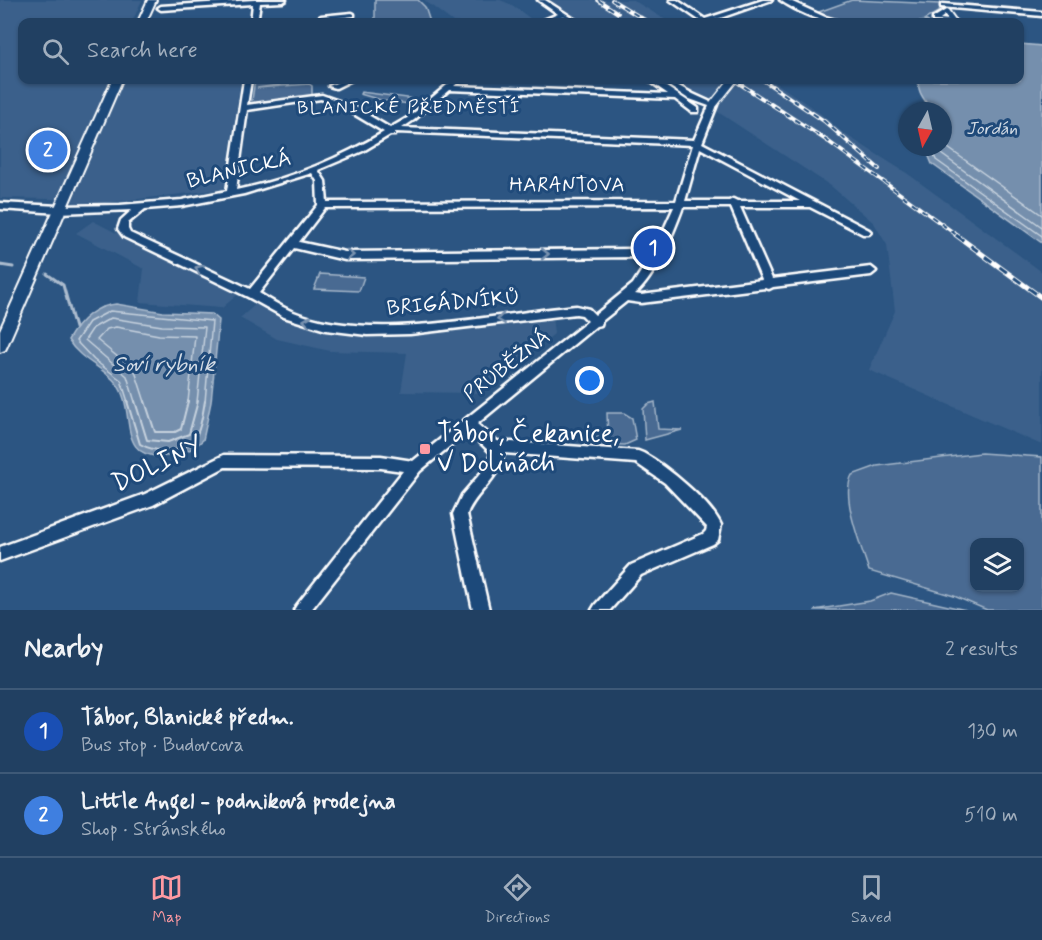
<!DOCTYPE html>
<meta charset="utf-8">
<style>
body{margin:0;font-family:Mynerve,sans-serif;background:#2d4b6b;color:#f1f3f6}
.controls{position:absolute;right:18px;bottom:18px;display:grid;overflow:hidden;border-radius:12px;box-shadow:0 2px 4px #0004}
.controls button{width:54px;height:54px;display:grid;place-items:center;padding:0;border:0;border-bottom:2px solid #3e5977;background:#214062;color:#f1f3f6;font:30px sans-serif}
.compass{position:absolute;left:898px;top:102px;width:54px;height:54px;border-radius:50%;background:#214062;box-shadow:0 2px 4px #0004;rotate:188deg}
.you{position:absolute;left:590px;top:381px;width:21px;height:21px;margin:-15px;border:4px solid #fff;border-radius:50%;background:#1a73e8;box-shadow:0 0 0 9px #1a73e833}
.badge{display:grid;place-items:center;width:39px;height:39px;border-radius:50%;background:#ff9aa2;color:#fff;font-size:20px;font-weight:700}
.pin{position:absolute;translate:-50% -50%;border:3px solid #fff;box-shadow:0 2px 6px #0006}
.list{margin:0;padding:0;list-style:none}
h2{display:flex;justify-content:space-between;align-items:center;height:78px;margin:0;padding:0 24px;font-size:26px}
h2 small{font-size:20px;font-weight:400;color:#a2afbe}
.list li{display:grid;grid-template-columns:39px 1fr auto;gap:18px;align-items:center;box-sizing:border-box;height:84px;padding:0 24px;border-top:2px solid #3e5977}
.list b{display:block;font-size:22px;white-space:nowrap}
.list p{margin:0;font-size:20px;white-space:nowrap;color:#a2afbe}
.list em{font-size:20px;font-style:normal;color:#a2afbe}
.icon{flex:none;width:33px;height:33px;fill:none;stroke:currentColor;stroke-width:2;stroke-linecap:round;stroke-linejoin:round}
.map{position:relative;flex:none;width:1042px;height:610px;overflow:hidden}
.search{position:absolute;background:#214062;box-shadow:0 2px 4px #0004;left:18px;right:18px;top:18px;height:66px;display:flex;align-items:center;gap:15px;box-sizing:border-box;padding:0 21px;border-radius:12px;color:#a2afbe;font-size:22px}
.sheet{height:246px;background:#214062}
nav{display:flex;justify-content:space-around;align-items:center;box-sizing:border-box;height:84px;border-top:2px solid #3e5977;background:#214062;font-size:16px;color:#a2afbe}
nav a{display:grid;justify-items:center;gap:3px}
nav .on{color:#ff9aa2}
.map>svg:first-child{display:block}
.built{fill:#3b618b}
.green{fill:#486b92;stroke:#a4b5c8;stroke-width:1.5;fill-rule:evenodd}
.water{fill:#748fad;stroke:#acbcce;stroke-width:1.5}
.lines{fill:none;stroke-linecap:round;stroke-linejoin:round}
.shore-far1{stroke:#c7d2de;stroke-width:1.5}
.shore{stroke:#c7d2de;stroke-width:2}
.stream{stroke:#acbcce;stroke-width:3}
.minor-casing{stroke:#fff;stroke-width:5}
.major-casing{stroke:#fff;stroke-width:4}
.minor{fill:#1f4a7a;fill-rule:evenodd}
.major{fill:#1f4a7a;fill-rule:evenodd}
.rail-far1-casing{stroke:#fff;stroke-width:4}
.rail-casing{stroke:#fff;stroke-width:5}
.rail-far1{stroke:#1f4a7a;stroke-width:2;stroke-dasharray:6;stroke-linecap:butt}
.rail{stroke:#1f4a7a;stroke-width:3;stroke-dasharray:9;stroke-linecap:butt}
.minor-bridge-casing{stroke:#fff;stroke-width:10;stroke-linecap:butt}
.minor-bridge{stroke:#1f4a7a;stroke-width:7}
.oneway{stroke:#7992af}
.poi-dot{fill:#ff9aa2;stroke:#1f4a7a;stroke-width:2}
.labels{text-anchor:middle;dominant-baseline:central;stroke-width:6;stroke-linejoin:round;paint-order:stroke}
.far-neighbourhood-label{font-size:18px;letter-spacing:1.5px;fill:#fff;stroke:#1f4a7a}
.far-water-label{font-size:18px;font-style:italic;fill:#d5dde6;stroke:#1f4a7a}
.street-label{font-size:21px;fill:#fff;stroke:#1f4a7a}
.water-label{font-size:22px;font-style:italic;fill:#d5dde6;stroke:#1f4a7a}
.near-poi-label{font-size:26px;fill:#fff;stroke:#1f4a7a;text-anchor:start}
.near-street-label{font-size:26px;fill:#fff;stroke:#1f4a7a}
</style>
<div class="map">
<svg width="1042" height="610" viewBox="0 0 1042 610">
<rect width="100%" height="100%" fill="#2c5582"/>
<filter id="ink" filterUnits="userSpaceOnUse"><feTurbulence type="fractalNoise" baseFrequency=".0167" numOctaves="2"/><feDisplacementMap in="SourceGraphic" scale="12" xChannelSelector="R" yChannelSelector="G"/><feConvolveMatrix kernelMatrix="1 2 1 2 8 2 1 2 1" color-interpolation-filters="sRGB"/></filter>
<g filter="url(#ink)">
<g class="built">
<path d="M0,0h142l-10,22h-110v58h219l-17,109 -137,16 -35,-6 -52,-1z"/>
<path d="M424,0h76l12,5 23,17h-82z"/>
<path d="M547,0h86l36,22h-88z"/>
<path d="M669,80h103l49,34 22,19 65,41 134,98v173l-173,-75 26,-59 -8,-66 -13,-22 -43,-37z"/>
<path d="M93,221l144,74 -15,13 -82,-6 4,-33 -68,-36z"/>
<path d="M256,304l31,16 66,13 199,-16 2,17 -75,59 -78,-1 6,-39 -77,-2 -53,-12 -37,-21z"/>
</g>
<g class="green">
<path d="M375,0h43l7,7 5,15h-55z"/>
<path d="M852,0l87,4 4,5 -19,11 5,2h-86l-27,-9z"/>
<path d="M255,80h56l-54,8 52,-4 3,2v8l-4,3 -59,7 -2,-3 5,-1z"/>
<path d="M361,92l62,8 -4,5 -35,-4 -24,-7z"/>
<path d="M320,274l44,3 -5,14 -45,-2z"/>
<path d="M655,402l3,27 24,1 -37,10 -2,-31 5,-5z"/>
<path d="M607,413h17l8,5 4,22 -11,5 -35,-1v-7l18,1z"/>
<path d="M981,453l61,4v153h-55l-33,-14 -85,-25c-7,-23 -29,-74 -17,-96l25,-9zM974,542h46v46h-46z"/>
<path d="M891,593l75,17h-152l56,-9z"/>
</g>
<g class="water">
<path d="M1020,44l22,2v197l-110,-79 -7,-17h18v-36h-11c-6,-10 -16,-19 -13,-31h101z"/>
<path d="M116,304l47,8 49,2 7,6 -8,82 -8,38c-12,11 -22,15 -37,16 -52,4 -28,-46 -50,-73 -14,-17 -35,-22 -48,-43 11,-19 26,-34 48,-36z"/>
</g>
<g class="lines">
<g class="shore-far1">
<path d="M943,135l5,13 94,67"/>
<path d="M931,147l5,13 106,76"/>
<path d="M938,147l3,7 101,73"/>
<path d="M128,402l-7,-22 -27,-20 -18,-19 13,-19 21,-11 102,10 -7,81"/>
<path d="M135,402l-8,-26 -42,-36 8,-12 18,-10 51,8 43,1 -8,75"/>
<path d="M145,402l-10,-31 -38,-31 10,-11 9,-2 43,8 36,1 -7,66"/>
</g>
<g class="shore">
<path d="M127,401l13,43c16,9 49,11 57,-10 5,-10 6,-23 8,-33"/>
<path d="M135,401l12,39 21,2 21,-8 9,-33"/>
<path d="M145,401l10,31h20l6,-3 7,-28"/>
</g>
<g class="stream">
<path d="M0,265l13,2"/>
<path d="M47,274l16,11 12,43"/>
</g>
<defs>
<g id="minor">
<path d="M254,0h32l-3,2 -23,1 -3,19h-6l2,-18 -92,6 -3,-2 3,-2z"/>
<path d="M538,0h7l34,22h-7l-9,-6 -16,6h-7l1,-1 17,-7z"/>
<path d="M670,0h7l28,19 58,-19h9l-63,22h-7z"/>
<path d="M780,0h8l37,17 17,5c-19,2 -46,-11 -62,-22z"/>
<path d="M943,4l99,8v4l-101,-9v-2z"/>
<path d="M946,10l2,1 8,11 -23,-1v-3zM945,15l3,5 -8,-1z"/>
<path d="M352,13l2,1v2l-33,4 -3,-2 3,-2z"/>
<path d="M244,80h7l-4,25 75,-10 31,11 37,22 19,-11 44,-37h8l-7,6 214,8 -20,-14h8l42,28v4h-6l-17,-13 -226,-9 -35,30 -12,8 292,12 15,-34 -22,-8 -27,-18h8l25,14 24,11 -15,38 167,87 2,2 -2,2h-6l-53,-27h-70l32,72 99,-12 5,4 -5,4 -98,12 -4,2 -4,-1 -124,15 -14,-2 -25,20 -1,4 -5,1 -119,98 20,17 141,10 5,2c22,12 68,49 78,72l-3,15 -5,4 -72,31 -31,35h-18l3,-5 36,-40 72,-31 3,-3 1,-4 -42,-44 -29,-20 -132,-10c-7,30 -28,38 -37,61l22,96h-16l-20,-96 9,-19 25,-29 4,-13 -23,-22 -48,40 -109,139h-17l3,-5 106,-134 -22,-3 -156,-1 -72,38 -153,56v-14l145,-53 79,-39 157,1 32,5 175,-140 -6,-6 -6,-1 -166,20 -43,1 -41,-5 -42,-13 -36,-20 -124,-60 -6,-8 3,-9 11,-10 -73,3 -59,-4v-6l59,3 61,-1 62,-5 45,-9zM321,99l26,11 37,22c-45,27 -96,48 -148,58l11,-80zM395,132h2l296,13 -17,56 -349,1 -2,-21 -7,-11 45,-19 27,-16h5zM700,148l100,53h-63l-4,-2 -4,2h-44zM312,173l5,8 1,24 -68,84 -120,-56 -2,-4v-6l17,-14 37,-3 62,-12zM674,207l-21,46 -20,-4 -288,3 -46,-10 26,-34zM683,207h48l31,73 -121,15 -6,-1c20,-16 39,-62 48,-87zM294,248l51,12 288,-3 16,2 -16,25 -38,31 -6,-6 -13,-3c-83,8 -207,38 -285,5 -11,-5 -22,-12 -32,-18z"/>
<path d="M343,80h9l-16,8 -7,-2z"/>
</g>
<g id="major">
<path d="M148,0h8l-10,22h-8z"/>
<path d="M112,80h10l-115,266 -2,4 -5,2v-22z"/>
</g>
</defs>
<use href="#minor" class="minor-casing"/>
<use href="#major" class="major-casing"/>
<use href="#minor" class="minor"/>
<use href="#major" class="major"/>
<defs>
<g id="rail-far1">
<path d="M598,0l20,13"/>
<path d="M612,0l36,22"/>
<path d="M734,80l95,62 129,94"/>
<path d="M763,80l61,41 55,48"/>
</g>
<path id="rail" d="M956,235l86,63"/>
</defs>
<use href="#rail-far1" class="rail-far1-casing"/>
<use href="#rail" class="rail-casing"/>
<use href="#rail-far1" class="rail-far1"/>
<use href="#rail" class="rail"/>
<defs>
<path id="minor-bridge" d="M713,105l20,-25"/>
</defs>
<use href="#minor-bridge" class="minor-bridge-casing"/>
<use href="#minor-bridge" class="minor-bridge"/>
</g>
<defs><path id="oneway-chevron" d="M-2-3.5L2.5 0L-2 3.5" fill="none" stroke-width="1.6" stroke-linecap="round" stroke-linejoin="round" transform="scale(1.5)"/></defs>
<g class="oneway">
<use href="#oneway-chevron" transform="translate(545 254)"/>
<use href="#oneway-chevron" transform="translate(350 255) rotate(1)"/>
<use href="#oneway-chevron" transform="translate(199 269) rotate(-155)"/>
<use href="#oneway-chevron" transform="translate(501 319) rotate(172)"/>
<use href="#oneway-chevron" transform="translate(307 321) rotate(-170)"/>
</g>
</g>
<rect class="poi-dot" x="419" y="443" width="12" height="12" rx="3"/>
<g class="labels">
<g class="far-neighbourhood-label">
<text x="409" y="108">BLANICKÉ PŘEDMĚSTÍ</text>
</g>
<g class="far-water-label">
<text x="992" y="129">Jordán</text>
</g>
<g class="street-label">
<text transform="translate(239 170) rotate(-13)">BLANICKÁ</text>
<text x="567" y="185">HARANTOVA</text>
<text transform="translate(453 303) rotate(-5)">BRIGÁDNÍKŮ</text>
<text transform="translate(507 366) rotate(-38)">PRŮBĚŽNÁ</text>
</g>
<g class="water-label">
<text x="164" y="365">Soví rybník</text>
</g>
<g class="near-poi-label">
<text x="437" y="434">Tábor, Čekanice,<tspan x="437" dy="30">V Dolinách</tspan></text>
</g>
<g class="near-street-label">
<text transform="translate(158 465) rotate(-25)">DOLINY</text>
</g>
</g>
</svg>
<div class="controls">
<button><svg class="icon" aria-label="layers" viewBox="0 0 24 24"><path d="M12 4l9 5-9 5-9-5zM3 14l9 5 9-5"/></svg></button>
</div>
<svg class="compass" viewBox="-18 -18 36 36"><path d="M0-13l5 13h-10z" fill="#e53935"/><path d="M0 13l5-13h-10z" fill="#a2afbe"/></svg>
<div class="you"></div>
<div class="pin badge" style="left:653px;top:248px;background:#1a4fb4">1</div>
<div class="pin badge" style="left:48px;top:150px;background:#3f7fe0">2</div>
<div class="search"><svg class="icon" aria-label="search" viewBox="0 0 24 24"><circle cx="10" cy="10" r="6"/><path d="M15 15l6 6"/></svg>Search here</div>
</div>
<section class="sheet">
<h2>Nearby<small>2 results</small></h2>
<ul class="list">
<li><span class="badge" style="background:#1a4fb4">1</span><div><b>Tábor, Blanické předm.</b><p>Bus stop · Budovcova</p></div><em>130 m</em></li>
<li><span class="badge" style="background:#3f7fe0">2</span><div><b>Little Angel - podniková prodejna</b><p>Shop · Stránského</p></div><em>510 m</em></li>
</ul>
</section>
<nav>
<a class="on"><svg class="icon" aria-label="map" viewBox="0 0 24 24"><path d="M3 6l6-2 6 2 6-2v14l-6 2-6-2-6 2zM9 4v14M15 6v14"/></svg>Map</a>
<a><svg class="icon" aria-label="directions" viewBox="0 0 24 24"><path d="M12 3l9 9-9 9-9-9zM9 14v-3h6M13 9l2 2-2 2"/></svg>Directions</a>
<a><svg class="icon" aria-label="saved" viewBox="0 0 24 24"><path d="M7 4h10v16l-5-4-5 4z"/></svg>Saved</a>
</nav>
